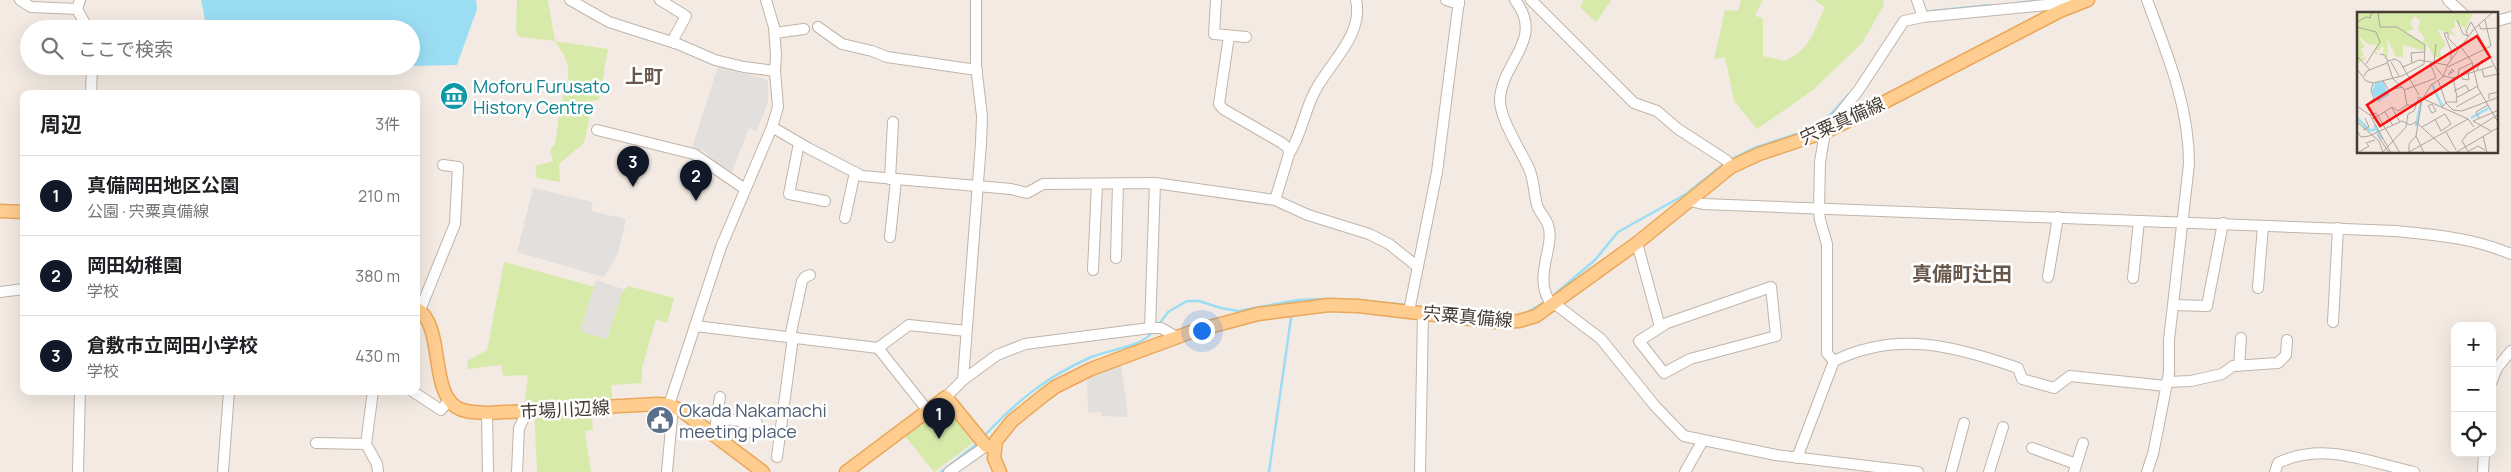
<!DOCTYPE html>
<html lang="ja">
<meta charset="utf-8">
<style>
body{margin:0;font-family:Manrope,"Noto Sans JP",sans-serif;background:#f6f6f6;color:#202124}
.controls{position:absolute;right:15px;bottom:15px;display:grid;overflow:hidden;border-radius:10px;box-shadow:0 5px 20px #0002}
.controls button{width:45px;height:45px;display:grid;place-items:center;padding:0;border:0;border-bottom:1px solid #e0e0e0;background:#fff;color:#202124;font:25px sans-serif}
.you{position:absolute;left:1201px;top:330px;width:18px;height:18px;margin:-12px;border:4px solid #fff;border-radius:50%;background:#1a73e8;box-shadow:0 0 0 8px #1a73e833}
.badge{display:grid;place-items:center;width:32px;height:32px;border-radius:50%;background:#111827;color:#fff;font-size:16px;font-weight:700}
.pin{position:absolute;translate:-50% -41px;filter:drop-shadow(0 1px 2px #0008)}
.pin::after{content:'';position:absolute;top:26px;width:18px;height:15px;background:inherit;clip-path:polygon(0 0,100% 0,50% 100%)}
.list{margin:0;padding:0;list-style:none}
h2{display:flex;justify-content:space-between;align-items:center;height:65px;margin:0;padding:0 20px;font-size:21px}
h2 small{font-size:16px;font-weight:400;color:#757577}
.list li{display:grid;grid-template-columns:32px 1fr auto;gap:15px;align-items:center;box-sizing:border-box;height:80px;padding:0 20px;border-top:1px solid #e0e0e0}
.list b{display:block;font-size:19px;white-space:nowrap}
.list p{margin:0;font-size:16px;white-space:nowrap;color:#757577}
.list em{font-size:16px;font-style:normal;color:#757577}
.icon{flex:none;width:28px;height:28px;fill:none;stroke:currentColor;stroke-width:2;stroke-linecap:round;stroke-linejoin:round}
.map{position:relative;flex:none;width:2511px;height:472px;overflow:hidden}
.search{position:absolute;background:#fff;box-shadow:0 5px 20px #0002;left:20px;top:20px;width:400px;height:55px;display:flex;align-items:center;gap:12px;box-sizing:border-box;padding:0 18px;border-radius:28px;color:#757577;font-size:19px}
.panel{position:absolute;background:#fff;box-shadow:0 5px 20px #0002;left:20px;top:90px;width:400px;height:305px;border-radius:10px}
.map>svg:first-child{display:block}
.green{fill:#d7eaa9}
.parking{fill:#e3dfdc}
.water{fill:#9bdef4}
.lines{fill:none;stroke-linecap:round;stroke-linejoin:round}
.stream{stroke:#9bdef4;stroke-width:2.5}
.minor-casing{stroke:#c1b4a8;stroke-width:12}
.major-casing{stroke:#eaa75a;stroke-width:15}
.minor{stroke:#fff;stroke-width:10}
.major{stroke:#ffcd90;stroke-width:12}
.labels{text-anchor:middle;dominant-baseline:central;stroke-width:5;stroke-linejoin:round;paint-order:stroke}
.culture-label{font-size:18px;fill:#0d838f;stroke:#fff;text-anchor:start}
.street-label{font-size:18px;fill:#453b33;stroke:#fff}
.service-label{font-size:18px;fill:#4e5e75;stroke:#fff;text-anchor:start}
.neighbourhood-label{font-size:19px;font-weight:bold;fill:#68574a;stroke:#fff}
.quarter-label{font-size:20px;font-weight:bold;fill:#68574a;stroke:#fff}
.inset-river{fill:none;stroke:#9bdef4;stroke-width:2.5}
.inset-road{fill:none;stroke:#ada59d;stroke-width:1}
.view{fill:#ff0e10;fill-opacity:0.15;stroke:#ff0e10;stroke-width:2.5}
.inset-edge{fill:none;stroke:#453b33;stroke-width:2.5}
</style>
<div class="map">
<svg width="2511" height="472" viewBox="0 0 2511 472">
<rect width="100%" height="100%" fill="#f3ebe3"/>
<g class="green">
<path d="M517,0h31l7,41 53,8 -9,51h-6l-9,43 -25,21 1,18 -23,-4 -2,-12 18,-5 -3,-12 5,-4c2,-12 3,-24 5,-35 7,-33 17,-38 -5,-69l-36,-4 -3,-6z"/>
<path d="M1584,0h26l1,1 -15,21 -16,-15z"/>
<path d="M1741,0h22l-8,15 8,4v37l22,5c28,-14 27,-28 40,-54l-11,-7h69l1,5 -22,38 -49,47 -56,39 -23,-28 -9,-44 -11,2 11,-49 13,1z"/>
<path d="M504,262l91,25 -14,44 26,8 15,-47 6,-6 46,12 -7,25 -11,-4 -14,49v15l-31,2 2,18 -7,11 -14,3 1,13 -8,1 6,41h-54l-3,-64h-10l4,-33 -25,1 -2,-11 -33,4 -1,-8 20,-11z"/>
<path d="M937,411l15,5 21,27 -39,29 -29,-36z"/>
</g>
<g class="parking">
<path d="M718,66l50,14v22l-11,29 -8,-3 -18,46 -15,-10 -10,-12 -14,-4z"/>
<path d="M533,188l60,14 -2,9 35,8 -8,35 -14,23 -87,-25z"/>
<path d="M596,280l27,9 -16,50 -27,-8z"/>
<path d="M1121,364l7,53 -27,-1v-4l-13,1 -1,-35z"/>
</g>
<path class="water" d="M201,0h275l1,9 -20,56 -46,1v-37h-204z"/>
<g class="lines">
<g class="stream">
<path d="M2010,4l31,-4"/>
<path d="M1923,12l67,-7"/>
<path d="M1730,160l24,-12 66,-22 29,-32"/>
<path d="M1555,294l40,-34 23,-28 68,-38 39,-31"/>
<path d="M1355,300l52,5"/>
<path d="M1412,306l94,10"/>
<path d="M1528,312l15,-9"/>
<path d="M1158,326l10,-14 19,-11h12l22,7 17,3 60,-11 26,-1"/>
<path d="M984,436c33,-35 61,-58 105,-78 20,-9 48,-9 64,-26"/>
<path d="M941,472l36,-28"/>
<path d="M1269,472l22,-154"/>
</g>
<defs>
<g id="minor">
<path d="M20,0l11,7 46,2"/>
<path d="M570,0l39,22 69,22 37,16 29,7 31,4"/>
<path d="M660,0l26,16 -12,22 1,5"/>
<path d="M1216,0l-2,34 32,3"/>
<path d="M1446,0l13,4"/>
<path d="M1515,0c30,39 -12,61 -15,98 -1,22 22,53 30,73 4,11 4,23 7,34 2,7 8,12 11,20 8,22 -17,53 4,80"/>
<path d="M1531,0l103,103 23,8 21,18 48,31 5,7"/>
<path d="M1917,0l6,17"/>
<path d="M2448,0l15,14"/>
<path d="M77,9l11,20"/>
<path d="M77,9l3,-9"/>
<path d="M2497,21l14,-4"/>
<path d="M818,27l24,17 30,7 15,6 90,13"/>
<path d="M775,33l29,-4"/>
<path d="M1229,36l-10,68 4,5 59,34 6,5 1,6 -14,46"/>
<path d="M91,94l1,-28"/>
<path d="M772,127l36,21 54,28 149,13 16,4 16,-9 112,-1 120,17 33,15 61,19 20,10 29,23"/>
<path d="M597,130l97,24 51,35"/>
<path d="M799,143l-10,51 36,7"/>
<path d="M1289,154c12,-18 15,-41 25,-61 14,-29 50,-57 42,-93"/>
<path d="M890,179l3,-57"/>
<path d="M1690,201l13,3 693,27c41,4 77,7 115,23"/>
<path d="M845,218l10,-46"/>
<path d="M890,237l6,-57"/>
<path d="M1637,243l23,84"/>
<path d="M1116,258l2,-74"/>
<path d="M1093,270l4,-86"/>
<path d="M2048,277l10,-60"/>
<path d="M2133,278l6,-57"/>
<path d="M1771,287l5,49 -86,23 -26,14 -25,-32 28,-18z"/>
<path d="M2258,288l5,-62"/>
<path d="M0,292l24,-3"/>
<path d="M1555,304l46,35 54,67 29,30 92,19 142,17"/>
<path d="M2174,305l33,1 16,-83"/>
<path d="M420,310l35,-86 3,-57 -15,-2"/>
<path d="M1409,311l28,-139 22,-172"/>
<path d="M2333,322l5,-94"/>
<path d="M695,326l183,22 50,63"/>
<path d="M1150,328l5,-145"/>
<path d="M790,337l12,-56 3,-4 5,-2"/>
<path d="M878,348l31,-23 57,6"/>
<path d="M1834,361l-7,-8v-109l-7,-24 -1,-11 1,-47 5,-30 33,-41 46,-70 19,-4 154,-15"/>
<path d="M2239,366l2,-28"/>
<path d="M963,380l18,-237 1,-27 -6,-50v-66"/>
<path d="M2492,381l5,-13 14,-17"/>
<path d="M2167,382l24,-1 31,-7 11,-8 45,-3 8,-8 1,-15"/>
<path d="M373,391l-7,53 11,20 1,8"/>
<path d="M412,391l29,19 8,-10"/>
<path d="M946,397l17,-17 34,-25 28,-11 125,-16h11l16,9"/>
<path d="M669,405l52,-158 51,-120 6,-20 -3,-36 1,-16 -2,-28 -8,-27"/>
<path d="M487,413l1,59"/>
<path d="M717,418l40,5"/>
<path d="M714,436l6,-39"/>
<path d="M316,443l50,1"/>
<path d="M2032,448l44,16"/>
<path d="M777,457l16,-120"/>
<path d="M1797,458l37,-97c63,-31 121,-15 184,7l4,11 32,9 16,-12 96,10"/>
<path d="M78,472l2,-81"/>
<path d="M223,472l6,-81"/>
<path d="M517,472l2,-44 5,-10 9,-7"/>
<path d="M667,472l6,-66"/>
<path d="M949,472l37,-26"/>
<path d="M1420,472l3,-159"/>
<path d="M1685,472l18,-32"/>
<path d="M1951,472l13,-49"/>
<path d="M1989,472l14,-45"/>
<path d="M2074,472l9,-29"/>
<path d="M2147,472l6,-18 16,-81v-33l20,-176c0,-59 -22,-110 -42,-164"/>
<path d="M2275,472l3,-9c46,-22 90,-1 136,9"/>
<path d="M2483,472l1,-19"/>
</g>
<g id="major">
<path d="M0,211l24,1"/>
<path d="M416,308c29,17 13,80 40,99 9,6 21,5 31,6l171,-9 11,1 13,6 81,61"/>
<path d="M846,472l100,-75 40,49h8"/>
<path d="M1000,472l-6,-14 2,-17 16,-20 31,-25 12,-9 36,-18 100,-37 67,-18 71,-9 29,1 138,16 23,-1 17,-5 101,-73 94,-76 28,-13 66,-22 23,-11 212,-110 28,-11"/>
</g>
</defs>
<use href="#minor" class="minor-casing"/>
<use href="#major" class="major-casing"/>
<use href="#minor" class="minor"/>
<use href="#major" class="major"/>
</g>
<defs>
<symbol id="museum-disc" viewBox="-11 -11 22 22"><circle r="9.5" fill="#0f9aa8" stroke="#fff"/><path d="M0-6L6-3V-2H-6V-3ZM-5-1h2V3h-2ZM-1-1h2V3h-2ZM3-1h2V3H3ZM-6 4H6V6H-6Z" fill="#fff"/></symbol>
<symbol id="civic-disc" viewBox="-11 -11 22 22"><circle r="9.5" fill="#5c6f8a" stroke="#fff"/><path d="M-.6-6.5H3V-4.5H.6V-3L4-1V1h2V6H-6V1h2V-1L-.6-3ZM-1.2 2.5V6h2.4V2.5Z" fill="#fff"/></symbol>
</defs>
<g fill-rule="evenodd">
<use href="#museum-disc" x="438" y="80" width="32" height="32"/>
<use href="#civic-disc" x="644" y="404" width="32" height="32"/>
</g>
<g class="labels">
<g class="culture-label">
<text x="473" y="86">Moforu Furusato<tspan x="473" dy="21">History Centre</tspan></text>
</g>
<g class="street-label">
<text transform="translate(1842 120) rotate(-24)">宍粟真備線</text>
<text transform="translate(1468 316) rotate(5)">宍粟真備線</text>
<text transform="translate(565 409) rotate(-3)">市場川辺線</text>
</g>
<g class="service-label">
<text x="679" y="410">Okada Nakamachi<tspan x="679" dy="21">meeting place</tspan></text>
</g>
<g class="neighbourhood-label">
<text x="644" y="76">上町</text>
</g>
<g class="quarter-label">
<text x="1962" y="273">真備町辻田</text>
</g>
</g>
<g transform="translate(2357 12)">
<rect width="141" height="141" fill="#f3ebe3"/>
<path d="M0,0h117l-9,17 -10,-9v8l-5,1 6,7 -19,-7 9,16 -6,5 1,8 -7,-1 -8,-15 -1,9 -22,-6v12h-7l-9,-19 1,22 -5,-7 1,-6h-2l2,-5 -4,8 -5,1 4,4 -4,-1 -1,-2 3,-7 -9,-1 -10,-8 7,11 -4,2 3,6 -5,3 5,-1 3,1 -10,6zM58,4l5,5 -2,8 7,9 -2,4 -17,-10 8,-3 -4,-7z" fill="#d7eaa9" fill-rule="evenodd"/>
<path d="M26,69l6,14 -11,7 -6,-10 3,-9z" fill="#9bdef4"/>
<path class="inset-river" d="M75,72l10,22M0,106l12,12h6M114,106l18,-10M17,113l8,14M59,114l5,-25"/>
<path class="inset-road" d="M142,4v23M100,8l6,14 5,2M0,10l9,-5 4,1 2,-6M122,13l2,4 16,-1M0,15l19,5 4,10 -14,22M87,21h4v5l10,10 -7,6v5M87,21l8,20M111,24l-2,-5 5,-9 14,25M104,35l11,15 6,26 21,36M128,35l14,28M23,42l4,1 4,6 7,-2 5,3 19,33M1,45l12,13M30,49l6,18 11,10 3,16M34,50l8,14M55,51l-1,-10 13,-1M73,51l6,15M77,51l2,-19M76,52l10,12M46,55l16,-7 28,5M91,55l43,-21 -6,-26M0,57l9,12 7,2 29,-7 22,-12 1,-19 -28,-18h-17l-2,-15M95,57l2,2 -6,4 1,-1zM125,57l2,8 14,-3M120,58l4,-9 8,-2M7,64l3,-5 20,-8M86,64l10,2 40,-12M101,64l1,-7 13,-6M105,65v2l7,1 -1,-8M96,66l4,19M81,68l8,23 7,7 9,1 37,-14M26,69l6,9 14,-3M47,78l32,-12M97,79l12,-6 3,6M66,86l8,-13 12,-8 5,-13 26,-35 19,-17M65,87l-6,37 8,17M132,87v-5l10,-2M12,92l5,-6 -3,-7 2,-8M75,92l4,7 -4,2 -4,-7zM0,94l13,9 6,-2 2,3 14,-9 6,4 9,-6h9M85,95l5,-5h10l-1,-4 22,-12M99,95l25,-14M35,96l8,14M28,100l8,14M13,103l21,38M122,106l-3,-6 12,-7M15,107l6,-3 22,37M78,107l6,12 10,-7 -6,-10M116,109l26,-11M116,109l18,10M0,110l22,19 4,11M59,110l34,31M65,115l23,-13M6,118l6,-3 -4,-9M0,119l4,6 8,-1M89,120l10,18M20,122l12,19M12,124l33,-15 8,4 6,-3M126,124l4,17M112,139l9,-5 7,4M2,140l10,-6 -3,-3 9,-3M52,140l59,-33M25,141l24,-26 2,-13 6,-3 5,-14 49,22 6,8M52,141v-9l7,-8M98,141l44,-26M112,141l-7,-12 5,-7 32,-20"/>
<path class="view" d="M120,24l13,21 -110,69 -13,-21z"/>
<rect width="141" height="141" class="inset-edge"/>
</g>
</svg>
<div class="controls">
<button>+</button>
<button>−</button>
<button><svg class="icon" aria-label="locate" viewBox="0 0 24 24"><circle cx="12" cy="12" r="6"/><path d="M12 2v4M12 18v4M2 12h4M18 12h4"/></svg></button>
</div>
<div class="you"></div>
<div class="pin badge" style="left:939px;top:439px">1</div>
<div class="pin badge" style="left:696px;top:201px">2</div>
<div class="pin badge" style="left:633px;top:187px">3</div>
<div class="search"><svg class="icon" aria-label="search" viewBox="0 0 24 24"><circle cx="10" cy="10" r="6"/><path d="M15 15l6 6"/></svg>ここで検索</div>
<section class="panel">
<h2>周辺<small>3件</small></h2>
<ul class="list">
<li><span class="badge">1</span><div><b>真備岡田地区公園</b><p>公園 · 宍粟真備線</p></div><em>210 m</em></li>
<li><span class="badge">2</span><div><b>岡田幼稚園</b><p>学校</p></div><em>380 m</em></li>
<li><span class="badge">3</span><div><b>倉敷市立岡田小学校</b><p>学校</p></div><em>430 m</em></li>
</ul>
</section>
</div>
